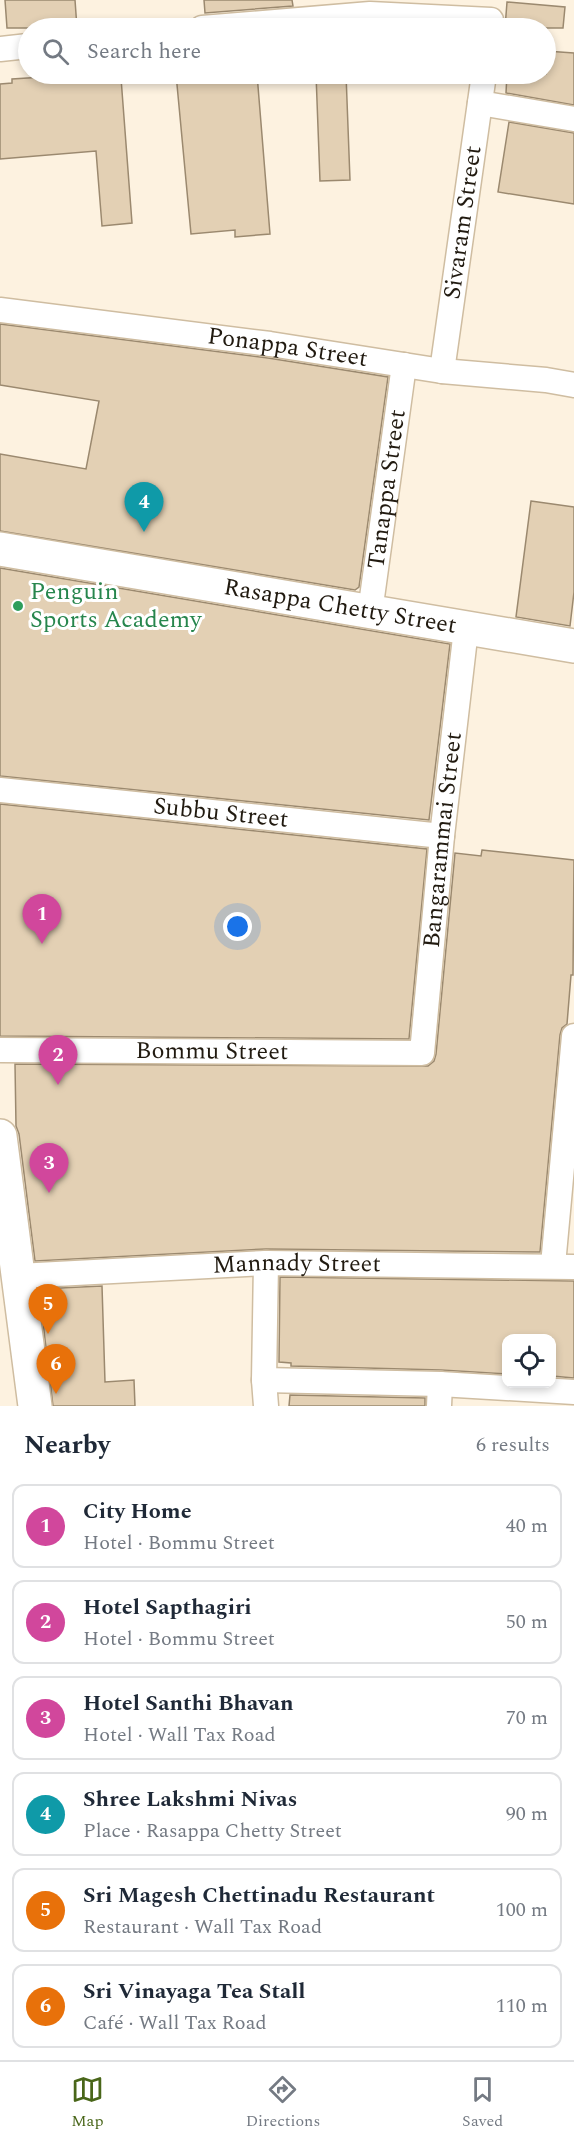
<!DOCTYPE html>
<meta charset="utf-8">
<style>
body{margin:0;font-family:Spectral,serif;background:#f6f6f7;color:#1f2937}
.controls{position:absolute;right:18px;bottom:18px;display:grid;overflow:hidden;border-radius:12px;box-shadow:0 3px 9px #0003}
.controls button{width:54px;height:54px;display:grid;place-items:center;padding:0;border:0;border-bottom:2px solid #e0e1e3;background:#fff;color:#1f2937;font:30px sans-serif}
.you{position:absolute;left:238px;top:927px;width:21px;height:21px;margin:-15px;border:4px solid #fff;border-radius:50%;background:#1a73e8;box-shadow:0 0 0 9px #1a73e833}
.badge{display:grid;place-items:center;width:39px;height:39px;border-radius:50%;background:#496619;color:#fff;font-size:20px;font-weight:700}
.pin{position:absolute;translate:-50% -50px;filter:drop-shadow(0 2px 3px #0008)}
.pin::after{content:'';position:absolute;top:32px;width:21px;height:18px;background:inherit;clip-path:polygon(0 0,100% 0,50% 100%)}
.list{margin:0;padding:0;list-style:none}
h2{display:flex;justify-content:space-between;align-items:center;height:78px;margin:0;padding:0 24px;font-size:26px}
h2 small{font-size:20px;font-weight:400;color:#747a83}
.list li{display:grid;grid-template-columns:39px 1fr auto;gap:18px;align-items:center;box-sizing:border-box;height:84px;margin:0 12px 12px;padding:0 12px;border:2px solid #e0e1e3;border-radius:12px}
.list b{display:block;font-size:22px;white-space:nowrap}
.list p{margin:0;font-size:20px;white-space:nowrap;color:#747a83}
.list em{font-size:20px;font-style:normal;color:#747a83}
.icon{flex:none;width:33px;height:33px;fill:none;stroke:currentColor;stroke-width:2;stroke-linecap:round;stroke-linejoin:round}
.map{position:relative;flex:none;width:574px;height:1406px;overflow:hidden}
.search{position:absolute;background:#fff;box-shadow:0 3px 9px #0003;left:18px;right:18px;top:18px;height:66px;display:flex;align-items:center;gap:15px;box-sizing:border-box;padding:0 21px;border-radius:33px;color:#747a83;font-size:22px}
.sheet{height:654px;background:#fff}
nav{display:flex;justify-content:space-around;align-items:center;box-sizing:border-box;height:84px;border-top:2px solid #e0e1e3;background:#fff;font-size:16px;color:#747a83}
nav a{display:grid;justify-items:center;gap:3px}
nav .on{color:#496619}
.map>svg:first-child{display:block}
.building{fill:#e3d0b4;stroke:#9b896f;stroke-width:1.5}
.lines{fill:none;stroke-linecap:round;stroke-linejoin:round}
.street-casing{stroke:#cfbda1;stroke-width:27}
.secondary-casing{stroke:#cfbda1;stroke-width:36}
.primary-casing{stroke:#cfbda1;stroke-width:36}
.street{stroke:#fff;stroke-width:24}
.secondary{stroke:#fff;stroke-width:33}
.primary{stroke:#fff;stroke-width:33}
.leisure-dot{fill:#2e9e5b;stroke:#fff;stroke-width:2}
.labels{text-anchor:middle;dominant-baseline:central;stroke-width:6;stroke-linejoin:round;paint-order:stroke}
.street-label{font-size:24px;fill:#211a10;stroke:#fff}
.leisure-label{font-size:24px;fill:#27864d;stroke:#fff;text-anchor:start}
</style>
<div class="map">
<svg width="574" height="1406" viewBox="0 0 574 1406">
<rect width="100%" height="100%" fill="#fdf2e0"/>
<g class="building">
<path d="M5,0h70l2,28h-70z"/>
<path d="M204,0h88l1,6 -88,7z"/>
<path d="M507,2l58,5 -2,21h-58z"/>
<path d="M546,51l28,2v52l-68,-12 1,-19h39z"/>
<path d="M176,74h81l13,160 -35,3v-7l-44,4z"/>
<path d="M316,74h30l4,106 -30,1z"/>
<path d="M75,75v6l46,-3 11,145 -30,3 -6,-75 -96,8v-75l12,-1v-4z"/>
<path d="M509,122l65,11v71l-76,-12z"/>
<path d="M0,324l268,34 120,19 -29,210 -4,3 -355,-59v-77l86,15 13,-68 -99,-16z"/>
<path d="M531,501l43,6v85l-4,34 -54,-9z"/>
<path d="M0,568l450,76 -21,176 -429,-44z"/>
<path d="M0,804l427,45 -18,190 -409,-3z"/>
<path d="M482,850l92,10 -1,115h-2l-4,49 -5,4 -2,7 -20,217 -274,-3 -231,12 -16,-127 -3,-8 -1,-62 413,2 6,-5 2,-7 19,-201 26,3z"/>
<path d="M280,1277l294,4v97l-22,-2v-38h-45v36l-66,-4 -150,-4v-3l-12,-1z"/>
<path d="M102,1286l3,96 29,-2 1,26h-82l-14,-117z"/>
<path d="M290,1395l135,3v8h-136z"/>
</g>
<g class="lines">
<defs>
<g id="street">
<path d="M202,28l168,-14 121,6"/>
<path d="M0,49l28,-3"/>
<path d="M480,103l94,16"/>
<path id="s1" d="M0,310l270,34 172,27 104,9 28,5"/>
<path id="s2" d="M442,371l42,-297"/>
<path id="s3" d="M370,612l34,-247"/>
<path id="s4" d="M0,790l442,46"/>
<path id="s5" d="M0,1050l422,3 20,-217 24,-207"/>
<path d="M266,1263l-2,117 2,26"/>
<path d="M553,1265l21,-229"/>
<path id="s6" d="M18,1276l248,-13 308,4"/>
<path d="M264,1380l176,4 134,8"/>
<path d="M439,1406l1,-22"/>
</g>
<g id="secondary">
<path id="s7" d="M0,549l574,97"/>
</g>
<path id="primary" d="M0,1136l35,270"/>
</defs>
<use href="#street" class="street-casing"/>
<use href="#secondary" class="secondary-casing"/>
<use href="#primary" class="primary-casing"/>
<use href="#street" class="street"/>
<use href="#secondary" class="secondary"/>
<use href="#primary" class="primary"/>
</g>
<circle class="leisure-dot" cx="18" cy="606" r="6"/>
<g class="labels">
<g class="street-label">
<text stroke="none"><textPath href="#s2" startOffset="150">Sivaram Street</textPath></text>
<text stroke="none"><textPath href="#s1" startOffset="290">Ponappa Street</textPath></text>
<text stroke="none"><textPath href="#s3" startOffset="124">Tanappa Street</textPath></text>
<text stroke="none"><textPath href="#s7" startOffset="345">Rasappa Chetty Street</textPath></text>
<text stroke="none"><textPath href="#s4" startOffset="222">Subbu Street</textPath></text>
<text stroke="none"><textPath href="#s5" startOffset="636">Bangarammai Street</textPath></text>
<text stroke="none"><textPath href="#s5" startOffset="212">Bommu Street</textPath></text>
<text stroke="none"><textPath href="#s6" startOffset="279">Mannady Street</textPath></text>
</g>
<g class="leisure-label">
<text x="30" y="592">Penguin<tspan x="30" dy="28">Sports Academy</tspan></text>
</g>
</g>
</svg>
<div class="controls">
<button><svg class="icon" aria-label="locate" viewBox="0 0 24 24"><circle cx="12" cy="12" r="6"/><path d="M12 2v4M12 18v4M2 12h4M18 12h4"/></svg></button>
</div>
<div class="you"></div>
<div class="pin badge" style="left:42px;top:944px;background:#d1479c">1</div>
<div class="pin badge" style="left:58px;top:1085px;background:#d1479c">2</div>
<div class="pin badge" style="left:49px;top:1193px;background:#d1479c">3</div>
<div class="pin badge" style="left:144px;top:532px;background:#0f9aa8">4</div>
<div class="pin badge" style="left:48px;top:1334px;background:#e8710a">5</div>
<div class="pin badge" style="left:56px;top:1394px;background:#e8710a">6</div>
<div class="search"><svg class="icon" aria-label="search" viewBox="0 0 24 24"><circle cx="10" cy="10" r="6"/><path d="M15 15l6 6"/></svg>Search here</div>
</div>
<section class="sheet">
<h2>Nearby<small>6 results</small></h2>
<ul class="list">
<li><span class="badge" style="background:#d1479c">1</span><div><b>City Home</b><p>Hotel · Bommu Street</p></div><em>40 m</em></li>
<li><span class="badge" style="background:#d1479c">2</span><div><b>Hotel Sapthagiri</b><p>Hotel · Bommu Street</p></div><em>50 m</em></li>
<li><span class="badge" style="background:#d1479c">3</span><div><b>Hotel Santhi Bhavan</b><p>Hotel · Wall Tax Road</p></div><em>70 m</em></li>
<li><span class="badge" style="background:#0f9aa8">4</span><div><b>Shree Lakshmi Nivas</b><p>Place · Rasappa Chetty Street</p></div><em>90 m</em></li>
<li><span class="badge" style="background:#e8710a">5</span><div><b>Sri Magesh Chettinadu Restaurant</b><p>Restaurant · Wall Tax Road</p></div><em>100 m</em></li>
<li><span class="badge" style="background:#e8710a">6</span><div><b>Sri Vinayaga Tea Stall</b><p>Café · Wall Tax Road</p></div><em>110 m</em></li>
</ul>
</section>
<nav>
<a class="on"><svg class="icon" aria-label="map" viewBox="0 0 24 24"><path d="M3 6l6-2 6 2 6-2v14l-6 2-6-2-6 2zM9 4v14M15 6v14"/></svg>Map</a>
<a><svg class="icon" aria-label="directions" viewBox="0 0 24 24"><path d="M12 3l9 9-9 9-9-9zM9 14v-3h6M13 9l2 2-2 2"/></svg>Directions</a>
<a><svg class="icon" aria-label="saved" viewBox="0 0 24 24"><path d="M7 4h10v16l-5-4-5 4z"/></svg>Saved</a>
</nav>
